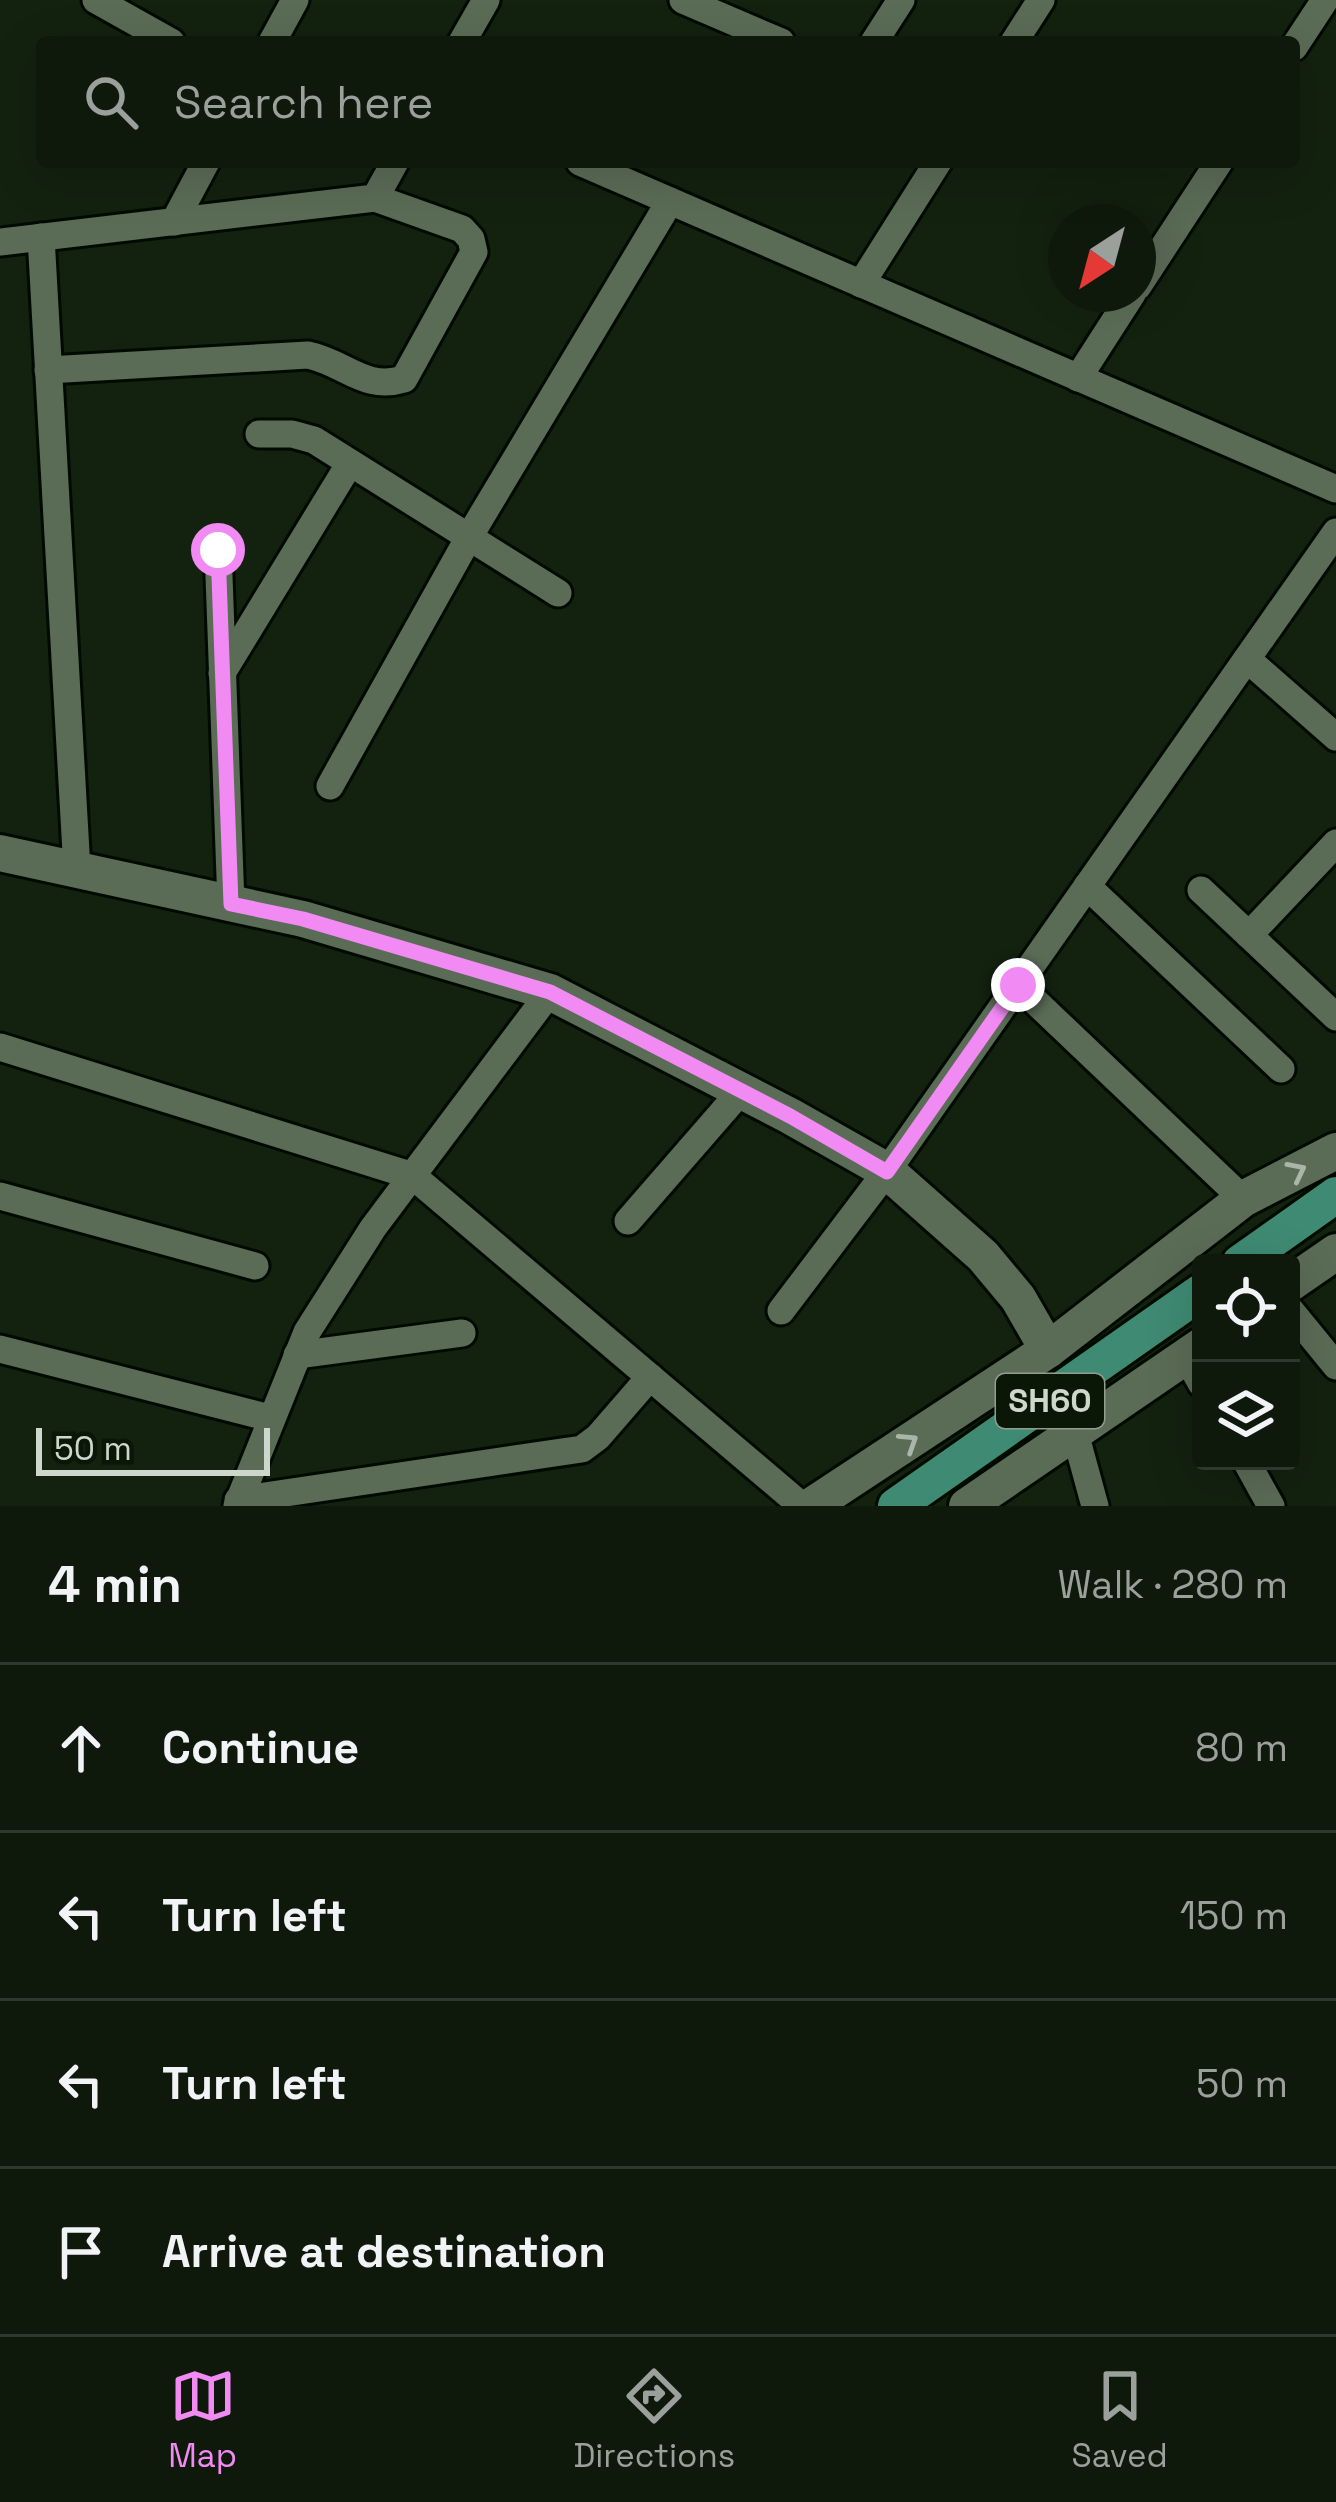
<!DOCTYPE html>
<meta charset="utf-8">
<style>
body{margin:0;font-family:"Space Grotesk",sans-serif;background:#172214;color:#f1f3f6}
.controls{position:absolute;right:36px;bottom:36px;display:grid;overflow:hidden;border-radius:12px;box-shadow:0 12px 48px #0002}
.controls button{width:108px;height:108px;display:grid;place-items:center;padding:0;border:0;border-bottom:3px solid #2e382c;background:#0e190b;color:#f1f3f6;font:60px sans-serif}
.compass{position:absolute;left:1048px;top:204px;width:108px;height:108px;border-radius:50%;background:#0e190b;box-shadow:0 12px 48px #0002;rotate:216deg}
.scale{position:absolute;left:36px;bottom:30px;width:234px;box-sizing:border-box;padding-left:12px;border:6px solid #cdd7cb;border-top:0;font-size:33px;line-height:42px;white-space:nowrap;color:#cdd7cb;-webkit-text-stroke:9px #0a1707;paint-order:stroke}
.stop{position:absolute;width:36px;height:36px;margin:-27px;border:9px solid #f28af3;border-radius:50%;background:#fff}
.stop.end{background:#f28af3;border-color:#fff;box-shadow:0 3px 12px #0008}
.list{margin:0;padding:0;list-style:none}
h2{display:flex;justify-content:space-between;align-items:center;height:156px;margin:0;padding:0 48px;font-size:51px}
h2 small{font-size:39px;font-weight:400;color:#9ba09d}
.list li{display:grid;grid-template-columns:78px 1fr auto;gap:36px;align-items:center;box-sizing:border-box;height:168px;padding:0 48px;border-top:3px solid #2e382c}
.list b{display:block;font-size:45px;white-space:nowrap}
.list em{font-size:39px;font-style:normal;color:#9ba09d}
.icon{flex:none;width:66px;height:66px;fill:none;stroke:currentColor;stroke-width:2;stroke-linecap:round;stroke-linejoin:round}
.map{position:relative;flex:none;width:1336px;height:1506px;overflow:hidden}
.search{position:absolute;background:#0e190b;box-shadow:0 12px 48px #0002;left:36px;right:36px;top:36px;height:132px;display:flex;align-items:center;gap:30px;box-sizing:border-box;padding:0 42px;border-radius:12px;color:#9ba09d;font-size:45px}
.sheet{height:828px;background:#0e190b}
nav{display:flex;justify-content:space-around;align-items:center;box-sizing:border-box;height:168px;border-top:3px solid #2e382c;background:#0e190b;font-size:33px;color:#9ba09d}
nav a{display:grid;justify-items:center;gap:6px}
nav .on{color:#f28af3}
.map>svg:first-child{display:block}
.lines{fill:none;stroke-linecap:round;stroke-linejoin:round}
.street-casing{stroke:#010a00;stroke-width:33}
.secondary-casing{stroke:#010a00;stroke-width:42}
.primary-casing{stroke:#010a00;stroke-width:42}
.street{stroke:#5a6b56;stroke-width:27}
.secondary{stroke:#5a6b56;stroke-width:36}
.primary{stroke:#3f8a72;stroke-width:36}
.oneway{stroke:#aab7a8}
.route{stroke:#f28af3;stroke-width:15}
.labels{text-anchor:middle;dominant-baseline:central;stroke-width:12;stroke-linejoin:round;paint-order:stroke}
.shield{fill:#0a1707;stroke:#929d90;stroke-width:3}
.shield-label{font-size:33px;font-weight:bold;fill:#cdd7cb}
</style>
<div class="map">
<svg width="1336" height="1506" viewBox="0 0 1336 1506">
<rect width="100%" height="100%" fill="#13210f"/>
<g class="lines">
<defs>
<g id="street">
<path d="M96,0l75,42"/>
<path d="M683,0l98,42"/>
<path d="M272,42l23,-42"/>
<path d="M462,42l24,-42"/>
<path d="M874,42l27,-42"/>
<path d="M1014,42l27,-42"/>
<path d="M1294,47l31,-47"/>
<path d="M580,162l756,327"/>
<path d="M174,222l32,-60"/>
<path d="M41,237l36,633"/>
<path d="M0,242l375,-44 20,-36"/>
<path d="M861,284l77,-122"/>
<path d="M1138,286l81,-124"/>
<path d="M48,370l260,-15c38,8 56,36 96,24l70,-127 -3,-13 -9,-10 -87,-31"/>
<path d="M1078,378l54,-84"/>
<path d="M259,434h33l22,6 244,153"/>
<path d="M218,549l13,355"/>
<path d="M1247,659l89,78"/>
<path d="M222,673l128,-210"/>
<path d="M330,786l139,-249 201,-336"/>
<path d="M1087,886l194,183"/>
<path d="M1201,890l135,127"/>
<path d="M1249,935l87,-92"/>
<path d="M1018,985l225,214"/>
<path d="M0,1047l413,129 389,330"/>
<path d="M0,1196l255,70"/>
<path d="M628,1221l113,-130"/>
<path d="M781,1311l106,-140 449,-639"/>
<path d="M1291,1311l45,55"/>
<path d="M0,1349l270,69"/>
<path d="M297,1355l165,-22"/>
<path d="M1186,1356l15,27"/>
<path d="M1075,1433l20,73"/>
<path d="M1246,1461l25,45"/>
<path d="M238,1500l344,-51 16,-12 52,-60"/>
<path d="M237,1506l70,-174 66,-104 177,-236"/>
</g>
<g id="secondary">
<path d="M0,853l303,66 247,73 240,124 97,55 96,85 35,42 30,52"/>
<path d="M1291,1283l45,-31"/>
<path d="M811,1506l237,-156 195,-151 93,-48"/>
<path d="M967,1506l234,-160"/>
</g>
<g id="primary">
<path d="M1240,1263l96,-68"/>
<path d="M896,1506l305,-214"/>
</g>
</defs>
<use href="#street" class="street-casing"/>
<use href="#secondary" class="secondary-casing"/>
<use href="#primary" class="primary-casing"/>
<use href="#street" class="street"/>
<use href="#secondary" class="secondary"/>
<use href="#primary" class="primary"/>
</g>
<defs><path id="oneway-chevron" d="M-2-3.5L2.5 0L-2 3.5" fill="none" stroke-width="1.6" stroke-linecap="round" stroke-linejoin="round" transform="scale(3)"/></defs>
<g class="oneway">
<use href="#oneway-chevron" transform="translate(1297 1171) rotate(-27)"/>
<use href="#oneway-chevron" transform="translate(909 1442) rotate(-33)"/>
</g>
<g class="lines">
<path class="route" d="M218,550l13,354 72,15 247,73 240,124 97,56 131,-187"/>
</g>
<g class="labels">
<rect class="shield" x="996" y="1374" width="108" height="54" rx="9"/>
<g class="shield-label">
<text x="1050" y="1401">SH60</text>
</g>
</g>
</svg>
<div class="controls">
<button><svg class="icon" aria-label="locate" viewBox="0 0 24 24"><circle cx="12" cy="12" r="6"/><path d="M12 2v4M12 18v4M2 12h4M18 12h4"/></svg></button>
<button><svg class="icon" aria-label="layers" viewBox="0 0 24 24"><path d="M12 4l9 5-9 5-9-5zM3 14l9 5 9-5"/></svg></button>
</div>
<svg class="compass" viewBox="-18 -18 36 36"><path d="M0-13l5 13h-10z" fill="#e53935"/><path d="M0 13l5-13h-10z" fill="#9ba09d"/></svg>
<div class="scale">50 m</div>
<div class="stop" style="left:218px;top:550px"></div>
<div class="stop end" style="left:1018px;top:985px"></div>
<div class="search"><svg class="icon" aria-label="search" viewBox="0 0 24 24"><circle cx="10" cy="10" r="6"/><path d="M15 15l6 6"/></svg>Search here</div>
</div>
<section class="sheet">
<h2>4 min<small>Walk · 280 m</small></h2>
<ul class="list">
<li><svg class="icon" aria-label="ahead" viewBox="0 0 24 24"><path d="M12 20V5M6 11l6-6 6 6"/></svg><div><b>Continue</b></div><em>80 m</em></li>
<li><svg class="icon" aria-label="left" viewBox="0 0 24 24"><path d="M17 20v-9H6M10 6l-5 5 5 5"/></svg><div><b>Turn left</b></div><em>150 m</em></li>
<li><svg class="icon" aria-label="left" viewBox="0 0 24 24"><path d="M17 20v-9H6M10 6l-5 5 5 5"/></svg><div><b>Turn left</b></div><em>50 m</em></li>
<li><svg class="icon" aria-label="arrive" viewBox="0 0 24 24"><path d="M6 21V4h12l-3 4 3 4H6"/></svg><div><b>Arrive at destination</b></div></li>
</ul>
</section>
<nav>
<a class="on"><svg class="icon" aria-label="map" viewBox="0 0 24 24"><path d="M3 6l6-2 6 2 6-2v14l-6 2-6-2-6 2zM9 4v14M15 6v14"/></svg>Map</a>
<a><svg class="icon" aria-label="directions" viewBox="0 0 24 24"><path d="M12 3l9 9-9 9-9-9zM9 14v-3h6M13 9l2 2-2 2"/></svg>Directions</a>
<a><svg class="icon" aria-label="saved" viewBox="0 0 24 24"><path d="M7 4h10v16l-5-4-5 4z"/></svg>Saved</a>
</nav>
